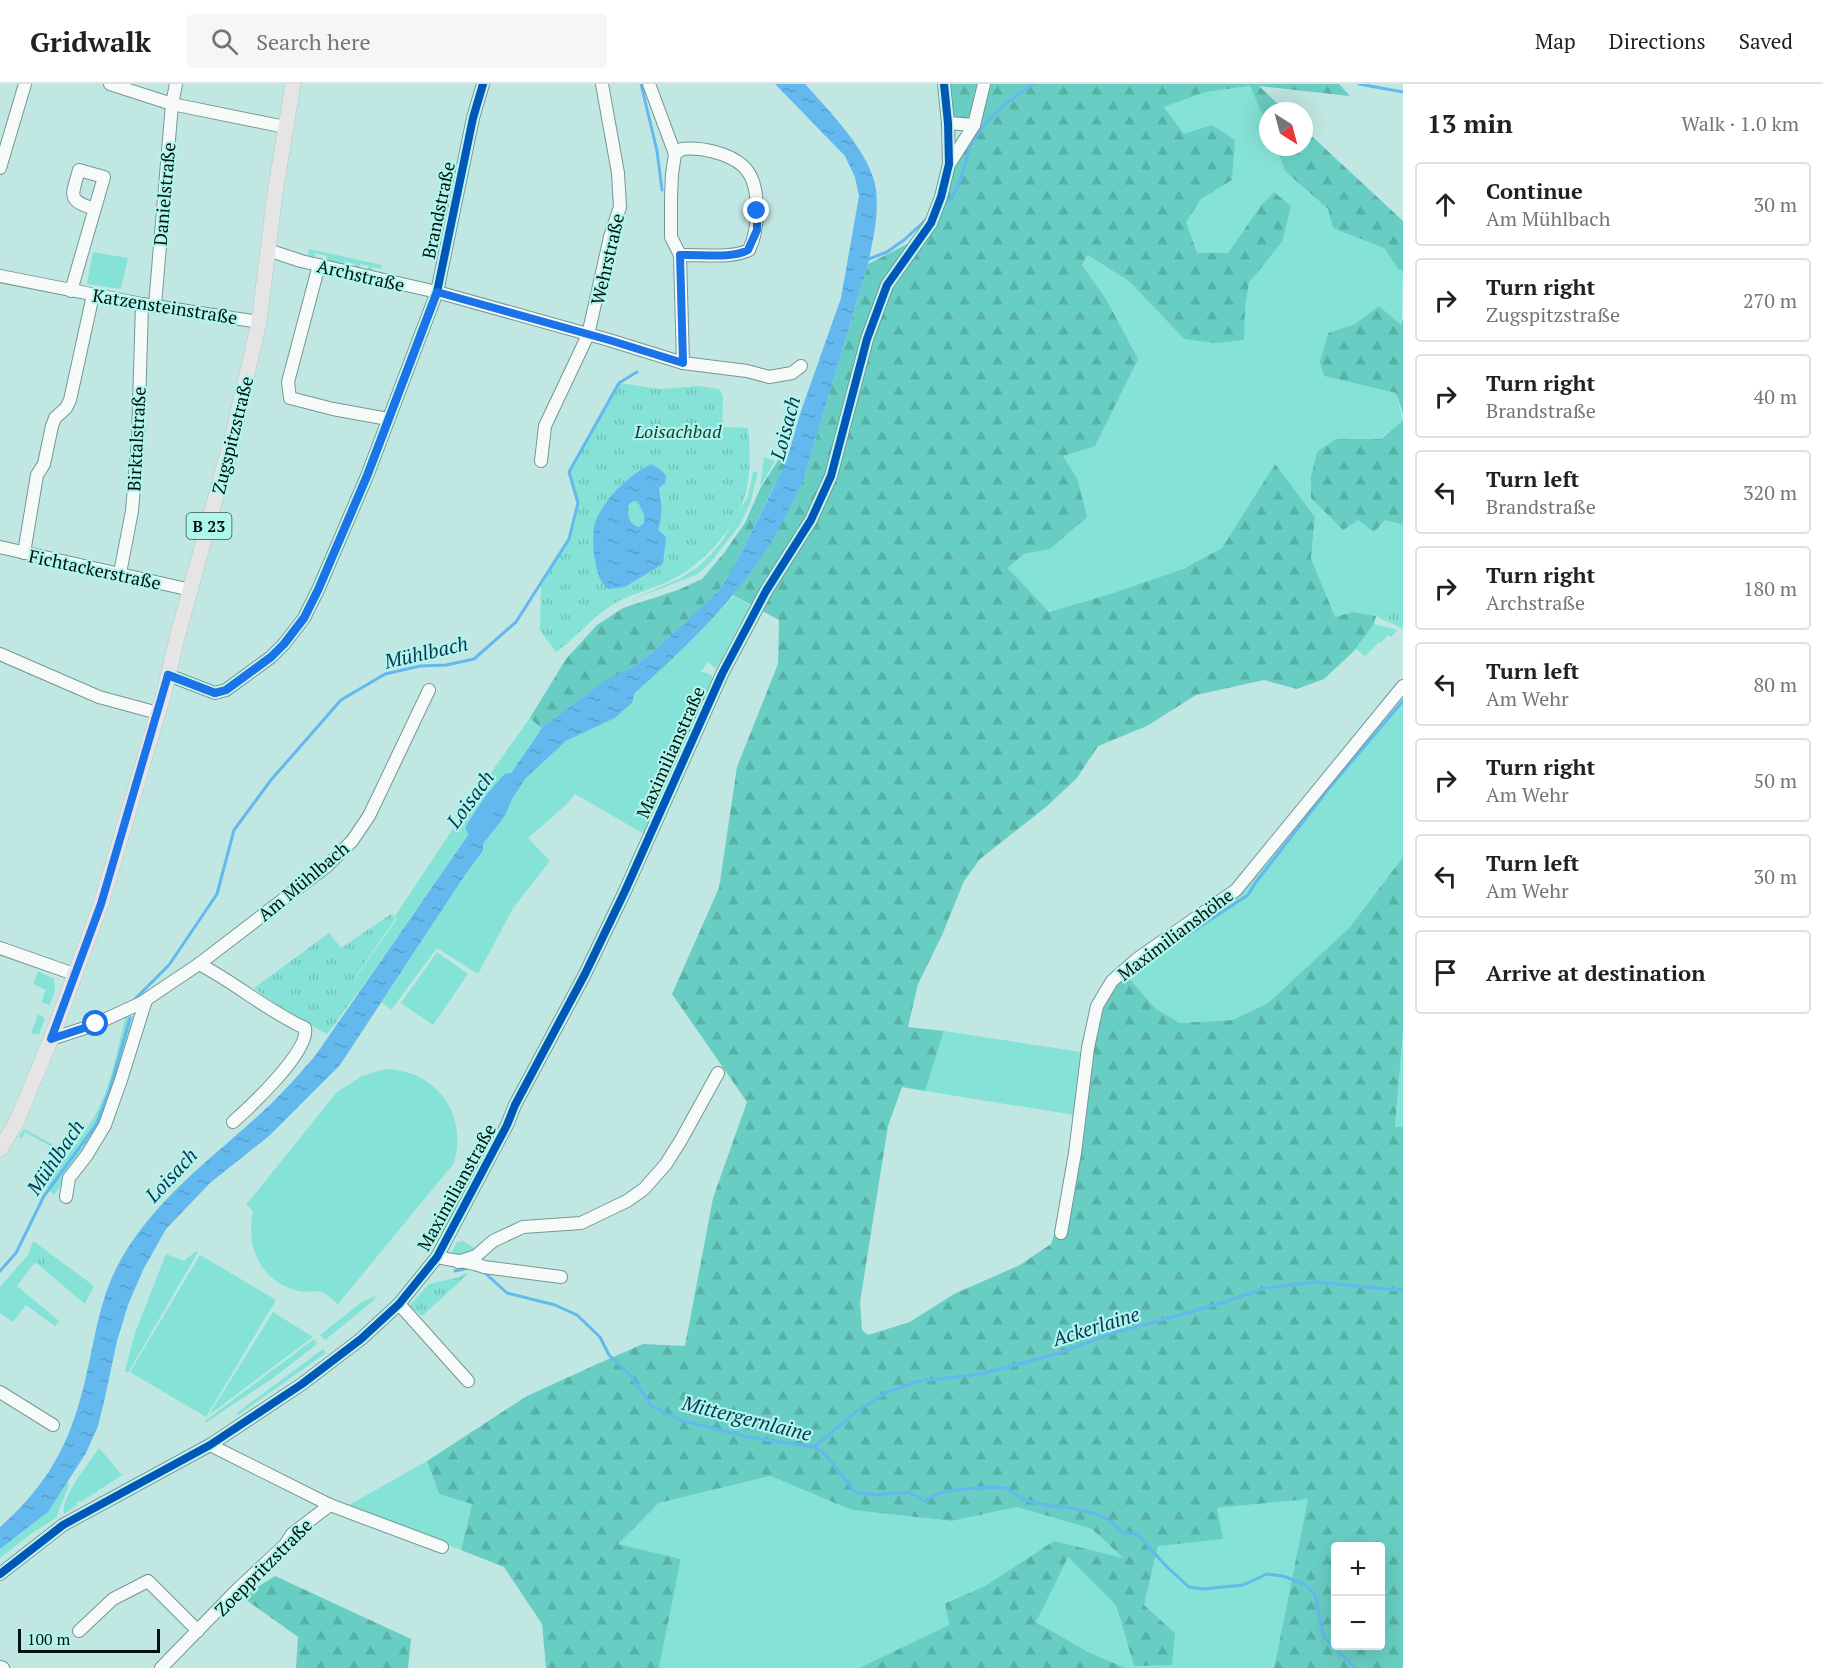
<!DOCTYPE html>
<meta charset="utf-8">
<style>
body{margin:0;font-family:"PT Serif",serif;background:#f6f6f6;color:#202124}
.controls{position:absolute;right:18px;bottom:18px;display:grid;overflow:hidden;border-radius:6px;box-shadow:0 6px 24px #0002}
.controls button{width:54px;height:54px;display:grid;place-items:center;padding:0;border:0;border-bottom:2px solid #e0e0e0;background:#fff;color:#202124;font:30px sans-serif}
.compass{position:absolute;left:1259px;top:18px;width:54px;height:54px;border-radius:50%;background:#fff;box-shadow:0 6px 24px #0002;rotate:144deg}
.scale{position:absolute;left:18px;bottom:15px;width:142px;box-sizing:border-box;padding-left:6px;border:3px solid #00120f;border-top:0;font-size:16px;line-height:21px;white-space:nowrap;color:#00120f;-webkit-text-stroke:4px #b1f6ec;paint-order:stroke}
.stop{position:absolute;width:18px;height:18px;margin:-14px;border:4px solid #1a73e8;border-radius:50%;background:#fff}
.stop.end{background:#1a73e8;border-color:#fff;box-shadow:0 2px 6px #0008}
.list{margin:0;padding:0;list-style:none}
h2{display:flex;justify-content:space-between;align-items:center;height:78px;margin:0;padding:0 24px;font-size:26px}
h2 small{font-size:20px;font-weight:400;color:#757577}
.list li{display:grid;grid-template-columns:39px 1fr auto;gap:18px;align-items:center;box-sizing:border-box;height:84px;margin:0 12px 12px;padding:0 12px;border:2px solid #e0e0e0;border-radius:6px}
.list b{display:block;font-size:22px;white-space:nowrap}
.list p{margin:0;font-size:20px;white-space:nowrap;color:#757577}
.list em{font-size:20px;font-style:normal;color:#757577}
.icon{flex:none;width:33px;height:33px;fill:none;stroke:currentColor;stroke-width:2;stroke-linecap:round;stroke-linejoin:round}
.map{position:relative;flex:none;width:1403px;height:1584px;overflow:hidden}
header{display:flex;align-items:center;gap:36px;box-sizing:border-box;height:84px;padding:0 30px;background:#fff;border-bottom:2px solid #e0e0e0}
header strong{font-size:28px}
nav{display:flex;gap:33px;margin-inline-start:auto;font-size:21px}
.search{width:420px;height:54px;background:#f6f6f6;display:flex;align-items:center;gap:15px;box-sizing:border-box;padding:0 21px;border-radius:6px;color:#757577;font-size:22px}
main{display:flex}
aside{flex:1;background:#fff}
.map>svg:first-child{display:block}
.green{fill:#85e2d7}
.forest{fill:url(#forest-firs);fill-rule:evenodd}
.park{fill:url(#park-tufts);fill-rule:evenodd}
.water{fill:url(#water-ripples);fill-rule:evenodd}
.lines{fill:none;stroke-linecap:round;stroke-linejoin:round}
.stream{stroke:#63b9ee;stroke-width:3}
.river{stroke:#63b9ee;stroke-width:16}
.minor-casing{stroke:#779792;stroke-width:14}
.major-casing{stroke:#b6c7c5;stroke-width:16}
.minor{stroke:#f6fbfa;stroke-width:12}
.major{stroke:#e5e5e6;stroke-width:15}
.cycleway-casing{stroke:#b1f6ec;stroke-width:11}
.cycleway{stroke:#0057b8;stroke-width:8}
.route{stroke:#1a73e8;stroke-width:8}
.labels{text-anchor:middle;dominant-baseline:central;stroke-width:4.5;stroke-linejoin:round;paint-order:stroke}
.shield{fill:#b1f6ec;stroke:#355651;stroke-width:1.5}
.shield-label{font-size:16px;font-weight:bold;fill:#00120f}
.street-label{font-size:18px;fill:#00120f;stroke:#b1f6ec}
.park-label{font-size:18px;font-style:italic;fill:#1a3734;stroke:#b1f6ec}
.water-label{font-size:20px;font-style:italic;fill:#093554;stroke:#b1f6ec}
</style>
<header>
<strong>Gridwalk</strong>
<div class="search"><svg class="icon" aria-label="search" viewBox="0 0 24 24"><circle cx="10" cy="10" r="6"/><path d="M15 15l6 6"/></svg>Search here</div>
<nav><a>Map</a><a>Directions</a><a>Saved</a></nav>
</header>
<main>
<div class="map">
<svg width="1403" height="1584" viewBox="0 0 1403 1584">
<defs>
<pattern id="forest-firs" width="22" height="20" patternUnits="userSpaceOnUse" patternTransform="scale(1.5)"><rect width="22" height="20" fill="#68cec3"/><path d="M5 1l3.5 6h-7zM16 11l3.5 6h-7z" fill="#58b0a6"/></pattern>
<pattern id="park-tufts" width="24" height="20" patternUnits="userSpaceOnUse" patternTransform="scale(1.5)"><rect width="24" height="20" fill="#85e2d7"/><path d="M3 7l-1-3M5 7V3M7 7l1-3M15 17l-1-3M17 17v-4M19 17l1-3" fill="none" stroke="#71c1b7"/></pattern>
<pattern id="water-ripples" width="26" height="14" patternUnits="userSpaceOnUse" patternTransform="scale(1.5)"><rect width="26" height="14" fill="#63b9ee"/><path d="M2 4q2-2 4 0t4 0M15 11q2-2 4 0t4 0" fill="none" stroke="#549ecb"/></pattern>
</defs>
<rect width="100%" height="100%" fill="#c0e7e1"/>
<g class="green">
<path d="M1250,2l18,42v19h8l9,24 43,38 56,39 14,21 5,2 -1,55 -23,-19 -24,17 -27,9 -3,43 71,17 7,27 -23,19h-44l22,81h27l18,5v83l-13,-9 -14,17 -24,-4 -17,5 -24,-59 4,-41 -40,-52 -53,83 -39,21 -73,25 -61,18 -41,-44 16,-14 26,-5 27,-71 -14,-22 43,-157 -24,-34 7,-10 41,27 54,57 61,-31 4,-25 33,-41 -9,-49 -11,11 -34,49 -31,1 -12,-32 16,-23 31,-19 -20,-55 -28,10 -20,-28 42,-15z"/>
<path d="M309,165l73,16 -1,4 -9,-2 1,5 -7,-1 3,-5 -9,-2 1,6 -9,-2 3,-4 -11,-3 1,4 -20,-5 3,-4 -13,-3v4l-7,-2z"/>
<path d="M93,168l35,6 -7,31 -34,-5z"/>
<path d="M764,373l11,4 -15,26z"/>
<path d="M753,388h5l-8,32 -11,22 -29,37 -12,11 -67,26 50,-22 17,-11 14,-14 11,-13 25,-44z"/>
<path d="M634,417h4l6,14v8l-5,4c-11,-3 -12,-13 -10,-23z"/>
<path d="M734,512l19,11 -9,10 -28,52 -8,-7 -8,11 4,-1 9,4 -69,158 -69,-40 -8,10 -39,34 22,23 -37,47 -35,66 -41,-26 -46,62 -9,-8 83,-127 18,-23v-8l22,-28 6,-15 14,-22 41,-38 49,-23 17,-15 4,-11 56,-52z"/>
<path d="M1374,540l23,6 -6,7 -3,-2 -7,8 -2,-1 -14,14 -9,-7z"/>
<path d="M1403,609v164l-53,70 -82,76 -36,17 -52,3 -24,-14 -29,-33 5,-6 99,-71z"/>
<path d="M530,634l12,11 -180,258 -9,-6 44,-62 -2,-3 85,-128z"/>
<path d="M437,868l31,22 -35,51 -32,-22z"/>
<path d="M38,887l16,8 1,11 -5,15 -9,-3 5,-12 -13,-6z"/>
<path d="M38,930l7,4 -6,16h-8z"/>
<path d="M139,930l-31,96 -33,56 -21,29 -10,-10c17,-21 36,-44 50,-68 17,-29 23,-66 31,-99z"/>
<path d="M944,947l137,21 -6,63 -150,-24z"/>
<path d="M1403,948v94l-8,1z"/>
<path d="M385,985c10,1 22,2 32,7 34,16 47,52 37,87l-116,141c-4,-3 -11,-10 -16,-12 -6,-2 -16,1 -23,-1 -38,-8 -54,-45 -46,-80l-7,-6 91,-113 25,-16z"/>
<path d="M24,1045l41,22 -1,3 -39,-22 -3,6 -3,-1z"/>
<path d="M477,1086l1,1 -36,63 -6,-5z"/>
<path d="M461,1156l18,11 -11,7 -18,-3 7,-13 2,1z"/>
<path d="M33,1157l61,45 -9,18 -50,-42 -18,24 42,35 -4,5 -29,-21 -13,17 -13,-9v-26l28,-32z"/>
<path d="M196,1167l2,1 -70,121 -3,-2 10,-38 31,-79 18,7z"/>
<path d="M200,1171l76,45 -70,117 -76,-45z"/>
<path d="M376,1212l-3,5 -48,39 -5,-5 42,-33z"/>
<path d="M273,1228l40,25 -104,78z"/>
<path d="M314,1255l3,5 -44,34 -68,45v-2z"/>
<path d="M323,1265l3,4 -88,62 -1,-2z"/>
<path d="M99,1364l23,27 -41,27 -2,-1 -3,2 1,2 -13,9c-4,-16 25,-51 35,-66z"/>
<path d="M427,1377l12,33 33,9 -11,47 -112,-45z"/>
<path d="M770,1392l82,34 100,11 65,-14 75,22 32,30 -70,-18 -69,45 -40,16 4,23 -90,43h-200l22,-109 -64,-15 42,-41z"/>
<path d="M67,1398l2,3 -13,33 -24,15 -32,25v-9l48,-37z"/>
<path d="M1308,1415l-34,169h-148l-36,-15 -54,-31 31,-66 49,49 18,61 41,-33 -31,-28 14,-60 65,-6 -6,-31z"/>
</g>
<g class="forest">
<path d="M944,0h395l11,12 -91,-10 26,25h-17v17l-18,-42 -44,6 -42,15 20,27 28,-9 23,15 -3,40 -31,19 -15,23 11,31h31l34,-49 12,-12 17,14 -9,36 -33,41 -4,25 -1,32 -29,3 -31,-4 -54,-57 -42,-27 -6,10 24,34 32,60 -43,87 -32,10 14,22 10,39 -37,32 -26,5 -16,14 41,44 61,-18 73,-25 39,-21 53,-84 40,53 -4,41 24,59 17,-5 24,4 -2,8 -20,27 -30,28 -27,10 -33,-9 -68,15 -49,31 -49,20 -21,32 -31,29 -66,52 -16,22 -22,54 -24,49 -10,43 36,4 -19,60 -23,-4 -14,39 -28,176 2,28 6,5 42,-13 44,-28 66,-29 31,-21 8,-25 16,-104 6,-63 6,-25 15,-40 25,-11 29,33 24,14 52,-3 36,-17 82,-76 53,-70v175l-8,95 8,-1v542h-129l34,-169 -91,9 6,31 -65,7 -14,59 31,28 -3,32 -38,1 -18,-61 -48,-48 -32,65 54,31 36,15h-267l90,-43 -4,-22 40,-17 69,-45 69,17 -31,-29 -75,-22 -65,14 -100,-11 -82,-34 -111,27 -41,41 63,15 -22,109h-113l-4,-44 -38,-57 -43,-17 11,-46 -33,-10 -12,-33 100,-65 68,-31 48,-21 42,2 28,-148 34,-96 -75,-108 47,-106 18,-121 41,-103 1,-44 -46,-25 34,-47 37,-70 64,-214 53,-27 28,-73 24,-38 -25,-3zM1336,1462h44v100h-44z"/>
<path d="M1304,45l99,92v50l-5,-2 -14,-21 -51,-20 -5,-19 -43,-38 -9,-24h28z"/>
<path d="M1379,222l22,19 2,-7v96l-7,-21 -72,-17 -4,-14 8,-29 27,-9z"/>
<path d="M1403,336v105l-18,-5 -11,12 -16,-12 -15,10 -32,-32v-21l6,-25 19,-13h45z"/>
<path d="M779,375l6,5 -51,103 -15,23 -66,62 -22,16 -40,23 -49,38 -12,-11 36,-59 31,-34 26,-17 55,-18 24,-11 22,-26 21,-30 15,-34z"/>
<path d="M275,1492l136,63 -3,29h-112l2,-31 -56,-40z"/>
</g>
<g class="park">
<path d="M619,299l41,6 39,-3 20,3 4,7 -1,31 26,1c2,21 3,43 -2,64 -9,35 -40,69 -71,86 -20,11 -44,15 -63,27 -21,13 -36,33 -56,47l-16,-22 1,-45 28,-45 9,-37 -9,-31zM622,400l37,4 3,11 -3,7 3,10 -5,14 6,34 -38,23z"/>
<path d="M1390,515l13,9v21l-27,-13z"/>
<path d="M391,830l5,4 -43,62 9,7 -35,47 -40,-21 -33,-25 75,-55 12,15z"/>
<path d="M37,1163l12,9 -6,9 -19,-4z"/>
<path d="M465,1189l3,1 -46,42 -13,-10 20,-22 31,-7z"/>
</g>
<g class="water">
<path d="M775,0h30c24,27 67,70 71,106 3,25 -3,50 -8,74l-64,214c-11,24 -22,47 -36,69 -35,56 -84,102 -133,146l-3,10 -17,15 -49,23 -41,38 -14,22 -6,15 -22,28v7l-18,24 -125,190 -71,71 -59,47 -44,46 -23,41 -15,35 -11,36 -13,61 -6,24 -12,27 -38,59 -48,37v-22c55,-49 74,-93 89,-164 7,-33 13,-69 30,-100 35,-65 100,-110 153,-160 15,-15 29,-31 43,-47l228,-329 60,-45 28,-14 22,-16 66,-62 15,-23 37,-74 16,-34 13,-45 41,-116 18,-102 -4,-19 -10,-21z"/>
<path d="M651,380l10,6 5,6 -1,7 -6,5c3,13 4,29 -1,42l8,7 -3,27 -38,23 -17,2c-9,-8 -11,-17 -13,-29 -2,-10 -3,-26 0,-37 9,-25 33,-47 56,-59zM634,417l4,1 6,13v8l-5,4c-11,-3 -12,-13 -10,-23z"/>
</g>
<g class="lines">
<g class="stream">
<path d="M641,0l16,67 5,39"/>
<path d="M1359,0l44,8"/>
<path d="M941,124c21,-15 21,-41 30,-62 13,-28 38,-46 63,-62"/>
<path d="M866,176l21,-8 17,-12 25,-23"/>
<path d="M1167,864l81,-53 8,-13 74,-95 73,-86"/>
<path d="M135,915l34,-34 48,-71 17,-64 37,-50 70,-80 44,-26 35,-8 26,-1 28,-6 42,-37 53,-83 9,-36 -9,-31 50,-89 18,-11"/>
<path d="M0,1187l16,-18 28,-57 52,-71 14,-36 20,-71"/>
<path d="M455,1187l14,-3"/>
<path d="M484,1188l23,21 48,12 22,10 23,22 9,18 20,19 23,32 28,14 68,17 66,10 11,7 30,38 21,3 33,-3 15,9c5,-3 11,-6 16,-8 12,-4 53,-7 65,-5 7,2 13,9 20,12 35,12 70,1 97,32l15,2 30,33 22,20 14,2 40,-4 24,-11 16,2 23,9 9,10 9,42 31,31"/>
<path d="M814,1363l41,-34 30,-20 34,-12 62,-7 75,-20 58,-21 95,-26 57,-19 48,-6 84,8 5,-2"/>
</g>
<path class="river" d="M474,744l18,-27 17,-20"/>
<defs>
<g id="minor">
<path d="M110,0l62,20 113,23"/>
<path d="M649,0l26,70"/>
<path d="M948,39l26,2"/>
<path d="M950,79l24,-38 10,-41"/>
<path d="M0,84l25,-84"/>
<path d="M268,166l33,11 136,31 172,48 74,23 64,8 22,6 23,-4 9,-7"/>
<path d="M680,171l-9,-18v-39l1,-24 3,-20 7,-5c19,-2 47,4 61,17 19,17 16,64 6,84 -18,9 -48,4 -69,5l3,108"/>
<path d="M319,181l-31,117 2,16 43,11 55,10"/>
<path d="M0,192l142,28 117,18"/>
<path d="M71,207l33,-114 -25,-7c-7,26 -13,30 16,39"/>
<path d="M155,221l17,-201 4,-20"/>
<path d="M541,377l4,-35 43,-91 22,-98 10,-30 -2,-34 -16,-89"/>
<path d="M0,463l191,43"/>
<path d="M24,469l13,-78 7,-11 8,-38 3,-8 11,-10 4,-8 23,-105"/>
<path d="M120,489l12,-62 6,-72 4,-135"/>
<path d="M0,570l99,43 59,16"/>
<path d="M168,591l47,18 11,-3 45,-33 13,-13 20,-26 14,-28 49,-114 70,-184 36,-174 10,-34"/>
<path d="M0,864l74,26"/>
<path d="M199,880c37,19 68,47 106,64 5,23 -55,79 -72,94"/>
<path d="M51,955l40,-13 50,-23 58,-39 128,-98 25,-25 17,-25 60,-126"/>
<path d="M66,1113l3,-19 18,-23 18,-30 16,-45 25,-80"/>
<path d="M1061,1149l14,-80 13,-105 9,-42 15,-25 25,-22 99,-69 167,-204"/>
<path d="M437,1173c15,4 33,4 47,10l77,10"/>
<path d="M458,1178l18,-6 17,-15 30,-14 58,-4 46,-22 17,-12 22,-25 15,-24 37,-67"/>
<path d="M399,1220l69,77"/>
<path d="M0,1308l53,33"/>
<path d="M210,1361l120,60 112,42"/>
<path d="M0,1490l63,-49 147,-80 92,-61 59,-45 38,-35 38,-47 70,-132 8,-20 70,-131 40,-83 97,-217 44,-83 45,-71 20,-44 36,-137 20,-54 44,-62 10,-26 8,-33 -1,-41 -4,-39"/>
<path d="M79,1547l34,-32 35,-18 50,50"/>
<path d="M0,1583l3,1"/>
<path d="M161,1584l77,-79 47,-44 7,-11 38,-29"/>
</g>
<path id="major" d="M0,1065l16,-26 35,-84 50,-135 63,-211 13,-55 57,-207 25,-109 16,-129 18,-109"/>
</defs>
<use href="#minor" class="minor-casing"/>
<use href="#major" class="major-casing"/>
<use href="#minor" class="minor"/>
<use href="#major" class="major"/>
<defs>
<g id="cycleway">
<path d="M168,591l47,18 11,-3 45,-33 13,-13 20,-26 14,-28 49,-114 70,-184 36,-174 10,-34"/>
<path d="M0,1490l63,-49 147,-80 92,-61 59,-45 38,-35 38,-47 70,-132 8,-20 70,-131 40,-83 97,-217 44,-83 45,-71 20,-44 36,-137 20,-54 44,-62 10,-26 8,-33 -1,-41 -4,-39"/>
</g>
</defs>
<use href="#cycleway" class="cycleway-casing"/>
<use href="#cycleway" class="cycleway"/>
</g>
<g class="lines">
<path class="route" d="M96,940l-45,15 50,-135 67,-229 47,18 11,-3 45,-33 13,-13 20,-26 14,-28 49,-114 70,-184 172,48 74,23 -3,-108c21,-1 52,4 68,-5l9,-20v-19"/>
</g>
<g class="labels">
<rect class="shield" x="186.5" y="429" width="45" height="26" rx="4.5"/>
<g class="shield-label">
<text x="209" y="442">B 23</text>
</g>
<g class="street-label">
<text transform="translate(164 110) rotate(-85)">Danielstraße</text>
<text transform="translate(438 126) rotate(-78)">Brandstraße</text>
<text transform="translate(607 175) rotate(-77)">Wehrstraße</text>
<text transform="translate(361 191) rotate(13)">Archstraße</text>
<text transform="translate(165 222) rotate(9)">Katzensteinstraße</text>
<text transform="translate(232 351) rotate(-76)">Zugspitzstraße</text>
<text transform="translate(136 355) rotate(-87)">Birktalstraße</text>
<text transform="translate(95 485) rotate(12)">Fichtackerstraße</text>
<text transform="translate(670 668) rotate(-66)">Maximilianstraße</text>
<text transform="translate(303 797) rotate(-40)">Am Mühlbach</text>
<text transform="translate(1175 850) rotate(-37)">Maximilianshöhe</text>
<text transform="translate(456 1103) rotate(-61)">Maximilianstraße</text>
<text transform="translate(263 1483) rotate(-45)">Zoeppritzstraße</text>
</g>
<g class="park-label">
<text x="678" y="347">Loisachbad</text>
</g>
<g class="water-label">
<text transform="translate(785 344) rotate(-75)">Loisach</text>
<text transform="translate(426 568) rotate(-13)">Mühlbach</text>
<text transform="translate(470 715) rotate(-54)">Loisach</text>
<text transform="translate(55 1073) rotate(-56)">Mühlbach</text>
<text transform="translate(171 1091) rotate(-47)">Loisach</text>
<text transform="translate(1096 1242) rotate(-17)">Ackerlaine</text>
<text transform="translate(747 1334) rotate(14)">Mittergernlaine</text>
</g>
</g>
</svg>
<div class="controls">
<button>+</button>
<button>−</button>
</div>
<svg class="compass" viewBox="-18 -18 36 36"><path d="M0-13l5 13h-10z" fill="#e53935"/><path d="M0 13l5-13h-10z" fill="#757577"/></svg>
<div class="scale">100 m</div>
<div class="stop" style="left:96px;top:940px"></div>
<div class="stop end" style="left:757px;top:127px"></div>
</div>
<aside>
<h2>13 min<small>Walk · 1.0 km</small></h2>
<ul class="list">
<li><svg class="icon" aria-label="ahead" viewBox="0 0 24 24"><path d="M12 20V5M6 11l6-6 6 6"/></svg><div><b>Continue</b><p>Am Mühlbach</p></div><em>30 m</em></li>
<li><svg class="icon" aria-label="right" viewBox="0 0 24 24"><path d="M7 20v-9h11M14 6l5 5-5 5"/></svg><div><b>Turn right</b><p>Zugspitzstraße</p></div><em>270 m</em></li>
<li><svg class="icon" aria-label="right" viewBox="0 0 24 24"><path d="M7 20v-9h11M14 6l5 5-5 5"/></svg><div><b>Turn right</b><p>Brandstraße</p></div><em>40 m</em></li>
<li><svg class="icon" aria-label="left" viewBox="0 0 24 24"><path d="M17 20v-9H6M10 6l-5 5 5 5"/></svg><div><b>Turn left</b><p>Brandstraße</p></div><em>320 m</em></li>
<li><svg class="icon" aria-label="right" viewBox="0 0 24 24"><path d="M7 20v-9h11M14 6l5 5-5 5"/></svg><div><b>Turn right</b><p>Archstraße</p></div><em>180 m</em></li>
<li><svg class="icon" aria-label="left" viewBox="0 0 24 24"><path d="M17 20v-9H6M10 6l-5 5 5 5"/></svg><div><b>Turn left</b><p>Am Wehr</p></div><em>80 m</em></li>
<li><svg class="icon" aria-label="right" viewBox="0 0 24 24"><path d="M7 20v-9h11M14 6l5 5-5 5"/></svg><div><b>Turn right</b><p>Am Wehr</p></div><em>50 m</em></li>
<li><svg class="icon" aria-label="left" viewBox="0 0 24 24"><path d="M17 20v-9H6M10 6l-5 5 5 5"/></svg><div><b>Turn left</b><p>Am Wehr</p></div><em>30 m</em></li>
<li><svg class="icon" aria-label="arrive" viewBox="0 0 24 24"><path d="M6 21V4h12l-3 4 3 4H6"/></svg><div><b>Arrive at destination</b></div></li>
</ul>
</aside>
</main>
